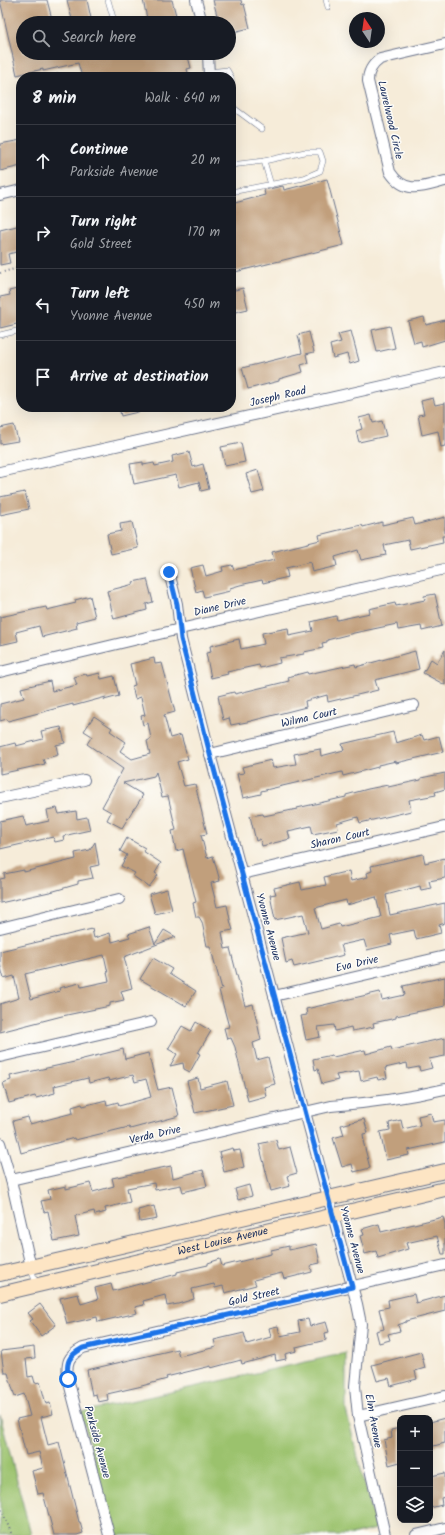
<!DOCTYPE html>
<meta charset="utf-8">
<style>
body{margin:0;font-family:Kalam,sans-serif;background:#20242c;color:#f1f3f6}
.controls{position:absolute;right:12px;bottom:12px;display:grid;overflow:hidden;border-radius:8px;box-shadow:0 4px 16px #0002}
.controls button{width:36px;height:36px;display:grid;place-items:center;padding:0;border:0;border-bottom:1px solid #363941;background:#171b24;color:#f1f3f6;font:20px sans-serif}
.compass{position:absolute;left:349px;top:12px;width:36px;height:36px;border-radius:50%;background:#171b24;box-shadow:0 4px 16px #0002;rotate:347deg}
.stop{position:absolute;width:12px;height:12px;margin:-9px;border:3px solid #1a73e8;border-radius:50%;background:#fff}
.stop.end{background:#1a73e8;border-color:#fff;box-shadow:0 1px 4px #0008}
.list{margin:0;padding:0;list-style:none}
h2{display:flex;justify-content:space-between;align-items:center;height:52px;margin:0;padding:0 16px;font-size:17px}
h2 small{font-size:13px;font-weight:400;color:#9ea1a6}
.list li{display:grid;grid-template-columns:26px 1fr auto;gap:12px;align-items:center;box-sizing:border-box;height:72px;padding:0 16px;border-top:1px solid #363941}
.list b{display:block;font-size:15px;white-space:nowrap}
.list p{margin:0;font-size:13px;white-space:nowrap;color:#9ea1a6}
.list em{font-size:13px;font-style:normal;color:#9ea1a6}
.icon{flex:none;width:22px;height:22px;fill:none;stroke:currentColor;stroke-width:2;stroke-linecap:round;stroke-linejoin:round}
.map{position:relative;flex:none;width:445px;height:1535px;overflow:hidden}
.search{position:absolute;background:#171b24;box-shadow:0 4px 16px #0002;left:16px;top:16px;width:220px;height:44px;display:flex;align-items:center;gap:10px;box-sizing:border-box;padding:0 14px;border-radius:22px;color:#9ea1a6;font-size:15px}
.panel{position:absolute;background:#171b24;box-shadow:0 4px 16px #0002;left:16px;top:72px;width:220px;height:340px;border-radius:16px}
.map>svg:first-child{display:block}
.green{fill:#9bc26d;stroke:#5b7866}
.building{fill:#c19f7c;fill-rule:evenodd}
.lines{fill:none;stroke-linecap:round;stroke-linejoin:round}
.service-casing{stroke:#687189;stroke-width:6}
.minor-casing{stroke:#687189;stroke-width:12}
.secondary-casing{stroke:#687189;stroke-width:16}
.path{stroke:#687189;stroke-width:2;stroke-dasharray:1 3;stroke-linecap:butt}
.service{stroke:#fff;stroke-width:5}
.minor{stroke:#fff;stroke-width:10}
.secondary{stroke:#fde5c4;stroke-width:14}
.route{stroke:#1a73e8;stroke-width:5}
.labels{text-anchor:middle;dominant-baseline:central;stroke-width:3;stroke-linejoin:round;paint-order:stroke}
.street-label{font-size:11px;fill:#1b2f5e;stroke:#fdfcf7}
</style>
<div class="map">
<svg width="445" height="1535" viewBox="0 0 445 1535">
<rect width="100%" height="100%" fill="#fdfcf7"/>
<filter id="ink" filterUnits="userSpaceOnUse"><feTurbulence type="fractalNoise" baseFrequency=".025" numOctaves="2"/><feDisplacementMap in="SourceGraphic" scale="8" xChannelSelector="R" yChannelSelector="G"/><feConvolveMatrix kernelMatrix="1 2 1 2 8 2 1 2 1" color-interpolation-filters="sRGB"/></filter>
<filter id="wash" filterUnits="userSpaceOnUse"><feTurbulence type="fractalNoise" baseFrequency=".012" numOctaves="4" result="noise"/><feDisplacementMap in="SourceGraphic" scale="16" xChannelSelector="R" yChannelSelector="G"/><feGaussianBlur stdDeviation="0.9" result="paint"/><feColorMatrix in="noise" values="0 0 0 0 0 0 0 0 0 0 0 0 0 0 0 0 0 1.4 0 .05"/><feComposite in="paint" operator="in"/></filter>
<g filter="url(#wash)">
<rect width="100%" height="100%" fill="#f6ecd9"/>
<g class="green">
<path d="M346,1353v57l30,119 -25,6h-237l-33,-123z"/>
<path d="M0,1415l31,120h-31z"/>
</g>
<g id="blocks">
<g class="building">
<path d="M0,0h47l6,23h-30v30h164l4,15 -4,1 2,8h-107l-4,-14 -35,8v-2l-26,6z"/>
<path d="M67,0h20l5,23h-19z"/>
<path d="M143,0h29l6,23h-30z"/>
<path d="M213,0h28l1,5 2,-1 6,24 -21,5v-10h-10z"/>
<path d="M21,140v26l-21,5v-27z"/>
<path d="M327,179l17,66 -113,28v-69l34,-9 -1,-5 19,-4 1,4z"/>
<path d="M21,225v26l-13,3 2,9 -10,2v-35z"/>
<path d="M21,288v35l-21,5v-31l10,-2 -1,-4z"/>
<path d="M243,288l5,21 -17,4v-22z"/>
<path d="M424,317l2,8 19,-5v20l-23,7 -1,-6 -7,2 -6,-22z"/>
<path d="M390,326l5,22 -18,4 -5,-22z"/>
<path d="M351,331l8,30 -9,3 -3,-10 -14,4 -3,-13 11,-3 -3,-8z"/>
<path d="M309,332l5,20 -8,2 2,9 -7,2 2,7 -24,7v2l-31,8 -6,-21 60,-15 -4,-18z"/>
<path d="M433,398l2,7 10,-2v43l-4,1 -3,-16 -16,4 -4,-20 6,-1 -3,-13z"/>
<path d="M119,407h27v3l-25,6z"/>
<path d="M371,415l2,8 9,-2 4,15 -27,6 -3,-11 6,-2 -3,-11z"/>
<path d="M14,425l4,16 -18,3v-16z"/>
<path d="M241,443l4,19 -20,4 -4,-19z"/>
<path d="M189,452l4,15 10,-3 6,25 -8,2 -2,-9 -20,5 -3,-12 -42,9 -4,-20 13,-2v3l11,-2 1,3 18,-4 -1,-6z"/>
<path d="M258,470l6,21 -12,3 -6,-20z"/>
<path d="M25,492l4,17 -29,6v-18z"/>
<path d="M445,517v19h-3l1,6 -33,7 -2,-9 -24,5 2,10 -25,5 -3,-10 -23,7 2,9 -25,6 -2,-10 -24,6 2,9 -25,6 -1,-3 -22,5 -10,3v3l-26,6 -2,-7 -6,2 -6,-24 13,-3 3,11 17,-5 -1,-4 10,-2 2,5 40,-10 -2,-8 48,-12 -1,-5 20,-5 23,-5 1,2 19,-5v3l31,-7 2,7z"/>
<path d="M132,522l6,26 -27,6 -4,-20 14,-3 -1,-7z"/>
<path d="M147,579l6,23 -7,2 1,6 -33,9 -7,-28 27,-7 -1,-2z"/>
<path d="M435,594l7,32 -20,5 -1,-5 -23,4 -1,-6 -43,9 -27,7v2l-5,1 1,5 -19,4v2l-25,4 1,5 -20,5 -1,-3 -32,7 1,2 -17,4 -5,-25 5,-1 -1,-6 29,-7 2,10 23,-5 -2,-11 26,-5 1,8 24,-5 -2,-9 25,-6 1,4 33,-7 -1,-4 26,-6 1,3 29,-6 -1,-4z"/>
<path d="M90,596l5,21 -19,5 1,6 -35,9 -3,-11 -23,6 2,9 -18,4v-28l46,-10 1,3 29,-7 -1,-3z"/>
<path d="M445,650v35l-22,-12 8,-14 6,4z"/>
<path d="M415,651l4,18 -44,11 3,10 -50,12 -1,-7 -22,6 1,6 -59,15 -16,3 -2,-7 -6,2 -5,-24 16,-4 1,2 54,-13 -1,-4 19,-5 1,2 47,-10 1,3z"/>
<path d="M154,658l1,6 7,-1 13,49 -11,3 6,23 11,-3 7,24 -11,3 7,24 11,-2 12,50 -6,1 6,23 6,-2 7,25 -9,2 6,24 10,-2 4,19 2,6 -11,2 3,17 5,-1 15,58 8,-2 8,36 -8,3 4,17 11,-3 7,27 -11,3 2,9 -18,5 -13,-54 -4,-9 -4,1 -3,-11 5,-1 -10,-37 3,-1 -12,-43h-3l-5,-24 -3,-5h-3l-3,-14 3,-1 -13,-53 -7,2 -4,-20 4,-1 -8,-34 -6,1 -6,-25 -2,4 -31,7 20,12 -8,13h-1l-12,20 -15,-8 4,-8 -9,-5 21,-38 -36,-25 5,-8 -8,-5 10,-15 18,12 -2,3 16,11 -6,9 12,8 18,-5 -3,-13 4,-2 -3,-16 -5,2 -2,-9 4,-1 -4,-18 -6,2 -3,-13 3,-1 -5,-21z"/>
<path d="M100,673l1,6 13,-3 5,20 -15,4 2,-3 -33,9v-2l-65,17 -1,-2 -7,2v-17l24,-6 -3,-10 29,-7 2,10 25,-6 -3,-8 12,-3 1,2z"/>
<path d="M61,727l4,16 -9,2 2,10 -15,4 2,5 -45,10v-27l15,-4 1,3 27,-7 -2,-8z"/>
<path d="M393,732l3,11 26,-8 2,5 15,-4 4,16 -47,11v-2l-18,4v2l-35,9 -1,-4 -81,19v3l-18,4 -6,-24 7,-1 -2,-6 29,-7 2,8 23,-4 -2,-10 26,-5 1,7 23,-6 -2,-6z"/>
<path d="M445,773v16l-10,3 1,3 -27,5 2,11 -51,12 -2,-6 -21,6 1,6 -25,5 -2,-8 -23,5 2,8 -28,7 -2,-7 -4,2 -6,-25 13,-2 1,2 33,-7v-1l49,-11v-2l22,-6 20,-4v2l33,-7v-2z"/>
<path d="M57,808l2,6 17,-3 1,8 10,-2 3,13 -27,6 1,4 -9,2 -2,-5 -53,12v-28l23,-5 3,10 23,-5 -2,-11z"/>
<path d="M127,838l18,10 -2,3 18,12 -6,10 3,2 -9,12 -16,-11 2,-3 -14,-7 6,-11 -7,-4z"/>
<path d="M95,842l4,23 -9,2 3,11 -15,3v3l-24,7 -54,12v-24l5,-1 -1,-4 20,-4v2l52,-13 -1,-6 15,-3z"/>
<path d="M423,854l2,9 20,-5v20l-16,3 2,7 -10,2 -1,-4 -34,9 4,20 55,-12v20l-6,2 2,8 -25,6 -2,-9 -24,5 2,9 -25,6 -3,-10 -23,5 3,10 -50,12 -2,-6 -6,2 -5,-25 27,-6 -5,-18 -28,6 -5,-25 6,-1 -2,-6 26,-6 2,8 24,-5 -2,-8 25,-6 2,10 17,-4 -1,-4 5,-2 -1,-5zM376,897l5,20 -41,10 -1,-3 -18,5 -6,-21 31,-8 1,5z"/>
<path d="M167,889l5,21 -17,4 -6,-20z"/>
<path d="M149,927l6,17 9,-14 12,7 -52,20 8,31 -11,3 3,9 -14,3v3l-48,10 -62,16v-28l19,-6 -5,-22 -10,3 -4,-15v-13l92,-22 2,9 16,-5 2,9 18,-5 -2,-3zM104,955l4,18h-1l2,8 -28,6 -1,-4 -21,5 1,3 -29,8 -6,-25z"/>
<path d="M153,958l19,11 -3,5 27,17 -10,15 -46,-27z"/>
<path d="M445,977v29l-49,10v2l-23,5 1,4 -22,4 -1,-4 -16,4 -1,-6 -16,2 2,10 -14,3 -5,-24 6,-1 -1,-6 74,-17 2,8 23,-5 -2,-9z"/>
<path d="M196,1022l15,9 -13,22 2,1 -10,18 -6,-3 -1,-6 -13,3 7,-12 -9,-5 14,-23 9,5z"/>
<path d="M445,1038v18l-16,3 3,9 -12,3 -1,-4 -11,2 -1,-6 -22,5 2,10 -9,2 -1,-3 -16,4 -2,-10 -23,4 2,5 -16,4 -4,-15 -3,1 -2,-11 19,-4 1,2 32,-7 1,4 25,-7 1,3z"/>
<path d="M123,1049l2,10 23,-6 10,37 14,-3 7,29 -49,13 -1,-2 -54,13 -1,-2 -53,15 -8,-32 15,-4 2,7 43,-11 -1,-6 10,-3 1,2 23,-6 1,5 11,-3 1,4 32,-9 -5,-18 -11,3 -2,-7 -24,6 -1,-3 -19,5 -1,-5 -34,8 1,7 -19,5 -1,-2 -26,7 -6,-20 8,-3 -1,-4 69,-15v-1z"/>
<path d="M198,1078l2,10 27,-7 6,24 -38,8 -8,-32z"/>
<path d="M431,1113l2,9 12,-2v22l-37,8 1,5 -23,5 -6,-28 10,-2 -1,-7 12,-3 2,9 17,-4 -2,-9z"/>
<path d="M364,1119l4,14 -5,1 1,7h-1l7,27 -16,4 -2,-8 -10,3 -9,-29 11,-3 -3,-10z"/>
<path d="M276,1140l3,10 11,-3 7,26 -10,3 3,10 -19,5 -12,-47z"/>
<path d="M233,1148l1,3 6,-1 4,17 -20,5 -5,-20z"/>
<path d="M171,1166l2,12 30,-8 4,16 -24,6 -2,-7 -26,5 -1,-7 -27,5 3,14 -25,6 1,4 -11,3 -1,-4 -19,5 4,20 -25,5 -6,-30 -4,1 -3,-11 9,-2 -2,-9 18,-4v3l24,-6 3,9 21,-6 -2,-8z"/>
<path d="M249,1185l3,11 -14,4 -3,-11z"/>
<path d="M154,1206l3,13 -17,3 -2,-12z"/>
<path d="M443,1217l2,7v30h-3l-5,-18 -31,7 2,6 -30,9 -2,-7 -11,3 -5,-18 4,-1 -2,-6 17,-5 2,8z"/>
<path d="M316,1244l4,19 -9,2 1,7 -28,7 -2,-6 -17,4 -11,3 2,5 -31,8 -2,-7 -8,2 -1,-4 -22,5 2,10 -16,5 -11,2 -2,-11 -22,6 1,4 -9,2 2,6 -39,9 -1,-5 -30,7 -7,-26 18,-4 3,10 17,-5 -3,-11 16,-4 2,7 64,-17v-2l31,-7v-2l12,-4 2,7 49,-12v-4l18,-4v4z"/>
<path d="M414,1294l2,9 29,-8v16l-39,10v1l-8,3 2,6 -12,3 2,6 -11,3 -3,-12 8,-2 -5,-20 10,-2 -1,-7z"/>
<path d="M40,1304l16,21 -15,11 -11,-15 3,-2 -5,-6z"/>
<path d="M308,1319l2,7 16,-4 3,10 -4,1 1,7 -30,7 1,4 -12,3 1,5 -10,2 -1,-6 -33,9 -1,-4 -30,8v-2l-45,11 1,2 -29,8 -31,7 1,6 -10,2 -2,-8 -4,1 -5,-25 90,-21 2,7 13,-3 24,-6 -2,-7 30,-7 3,11 24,-7 -2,-9 9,-2 2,10 20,-4 -2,-11z"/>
<path d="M34,1347l1,11 -9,1 2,18 5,-1 2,7 5,-1 6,22 4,-1 3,11 -12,3 7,28 11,-3 20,80h1l3,11 -6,2h-23l-11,-42 -5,1 -6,-23 11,-3 -4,-16 -13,3 -9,-36 13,-3 -6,-22 -9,3 -7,-24h-4l-3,-22z"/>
<path d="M421,1352l4,16 -10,3 2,8 -26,7 -2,-8 -12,3 -5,-16z"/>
<path d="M445,1418v25l-15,4v-25z"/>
<path d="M400,1428v34l-11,3 -5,-25 8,-2 -1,-8z"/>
<path d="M445,1473v24l-4,1 1,7 -12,3v-27h2l-1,-5z"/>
</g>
</g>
</g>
<g filter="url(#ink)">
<use href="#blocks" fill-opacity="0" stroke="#687189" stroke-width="1"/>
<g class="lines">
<defs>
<g id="service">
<path d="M108,0l6,21"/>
<path d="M326,0l2,7"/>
<path d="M209,72l18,-2 4,7"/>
<path d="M59,76v1"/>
<path d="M231,77l1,10 -1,4"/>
<path d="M231,106l31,23"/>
<path d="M264,161l7,24"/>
<path d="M231,165l33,-4 41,-9h15l3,9 -3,10 -16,7 -73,14"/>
<path d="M0,335l21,-5"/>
<path d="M31,1267l5,18"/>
</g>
<g id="minor">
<path d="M196,0l6,23"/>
<path d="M445,44l-65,15c-8,6 -12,12 -12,22l22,91c15,23 32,15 55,9"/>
<path d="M208,53l1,24"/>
<path d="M0,195l21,-5"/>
<path d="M0,472l445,-100"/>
<path d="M169,572l8,32 4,35 29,115 95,358 52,192 4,20 -6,62 3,30 27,119"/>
<path d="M0,672l180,-43 265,-60"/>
<path d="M210,754l204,-49"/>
<path d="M0,798l84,-18"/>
<path d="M242,874l202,-47"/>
<path d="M0,928l119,-29"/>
<path d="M274,996l171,-40"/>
<path d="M0,1057l151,-35"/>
<path d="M0,1143l11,37 20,87"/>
<path d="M11,1180l320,-74c39,-3 76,-8 114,-17"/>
<path d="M358,1416l87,-20"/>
<path d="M109,1535l-41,-156c-2,-17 0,-23 15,-31l362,-83"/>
<path d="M416,1535l29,-7"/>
</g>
<g id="secondary">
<path d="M0,1274l445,-103"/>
<path id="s1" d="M0,1294l445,-105"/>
</g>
</defs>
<use href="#service" class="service-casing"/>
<use href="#minor" class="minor-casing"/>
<use href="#secondary" class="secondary-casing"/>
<g class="path">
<path d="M0,273l21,-6"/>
<path d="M0,1506l12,29"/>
</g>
<use href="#service" class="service"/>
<use href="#minor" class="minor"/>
<use href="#secondary" class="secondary"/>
</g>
</g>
<g class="lines" filter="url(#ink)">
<path class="route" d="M68,1379c-2,-17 0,-23 15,-31l269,-61 -142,-533 -29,-115 -4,-35 -8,-32"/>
</g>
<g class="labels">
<g class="street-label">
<text transform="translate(390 120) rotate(77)">Laurelwood Circle</text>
<text transform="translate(278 397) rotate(-13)">Joseph Road</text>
<text transform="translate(220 607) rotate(-13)">Diane Drive</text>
<text transform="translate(309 718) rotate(-13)">Wilma Court</text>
<text transform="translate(340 839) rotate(-13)">Sharon Court</text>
<text transform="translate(268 927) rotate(75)">Yvonne Avenue</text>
<text transform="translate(357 964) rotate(-13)">Eva Drive</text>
<text transform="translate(155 1135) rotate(-13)">Verda Drive</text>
<text transform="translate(352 1240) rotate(75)">Yvonne Avenue</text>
<text stroke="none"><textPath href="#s1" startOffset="229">West Louise Avenue</textPath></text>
<text transform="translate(254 1297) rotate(-13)">Gold Street</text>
<text transform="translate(373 1421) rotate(80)">Elm Avenue</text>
<text transform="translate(97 1442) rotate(75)">Parkside Avenue</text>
</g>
</g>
</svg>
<div class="controls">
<button>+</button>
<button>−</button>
<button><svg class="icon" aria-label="layers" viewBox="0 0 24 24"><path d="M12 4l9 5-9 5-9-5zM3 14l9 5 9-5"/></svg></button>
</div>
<svg class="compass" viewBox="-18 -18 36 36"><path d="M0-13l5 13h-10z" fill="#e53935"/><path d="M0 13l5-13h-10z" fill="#9ea1a6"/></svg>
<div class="stop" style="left:68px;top:1379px"></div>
<div class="stop end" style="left:169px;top:572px"></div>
<div class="search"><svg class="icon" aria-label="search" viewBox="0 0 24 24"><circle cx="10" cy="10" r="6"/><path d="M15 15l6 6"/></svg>Search here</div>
<section class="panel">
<h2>8 min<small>Walk · 640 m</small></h2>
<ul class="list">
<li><svg class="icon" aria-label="ahead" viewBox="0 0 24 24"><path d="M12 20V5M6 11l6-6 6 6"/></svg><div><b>Continue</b><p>Parkside Avenue</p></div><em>20 m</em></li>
<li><svg class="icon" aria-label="right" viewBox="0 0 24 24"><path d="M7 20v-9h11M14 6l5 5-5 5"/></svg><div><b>Turn right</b><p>Gold Street</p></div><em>170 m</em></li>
<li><svg class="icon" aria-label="left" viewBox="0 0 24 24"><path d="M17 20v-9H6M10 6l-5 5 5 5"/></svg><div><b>Turn left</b><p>Yvonne Avenue</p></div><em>450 m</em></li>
<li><svg class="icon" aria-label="arrive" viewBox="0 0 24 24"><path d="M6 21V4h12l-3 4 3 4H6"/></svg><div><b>Arrive at destination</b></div></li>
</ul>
</section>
</div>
